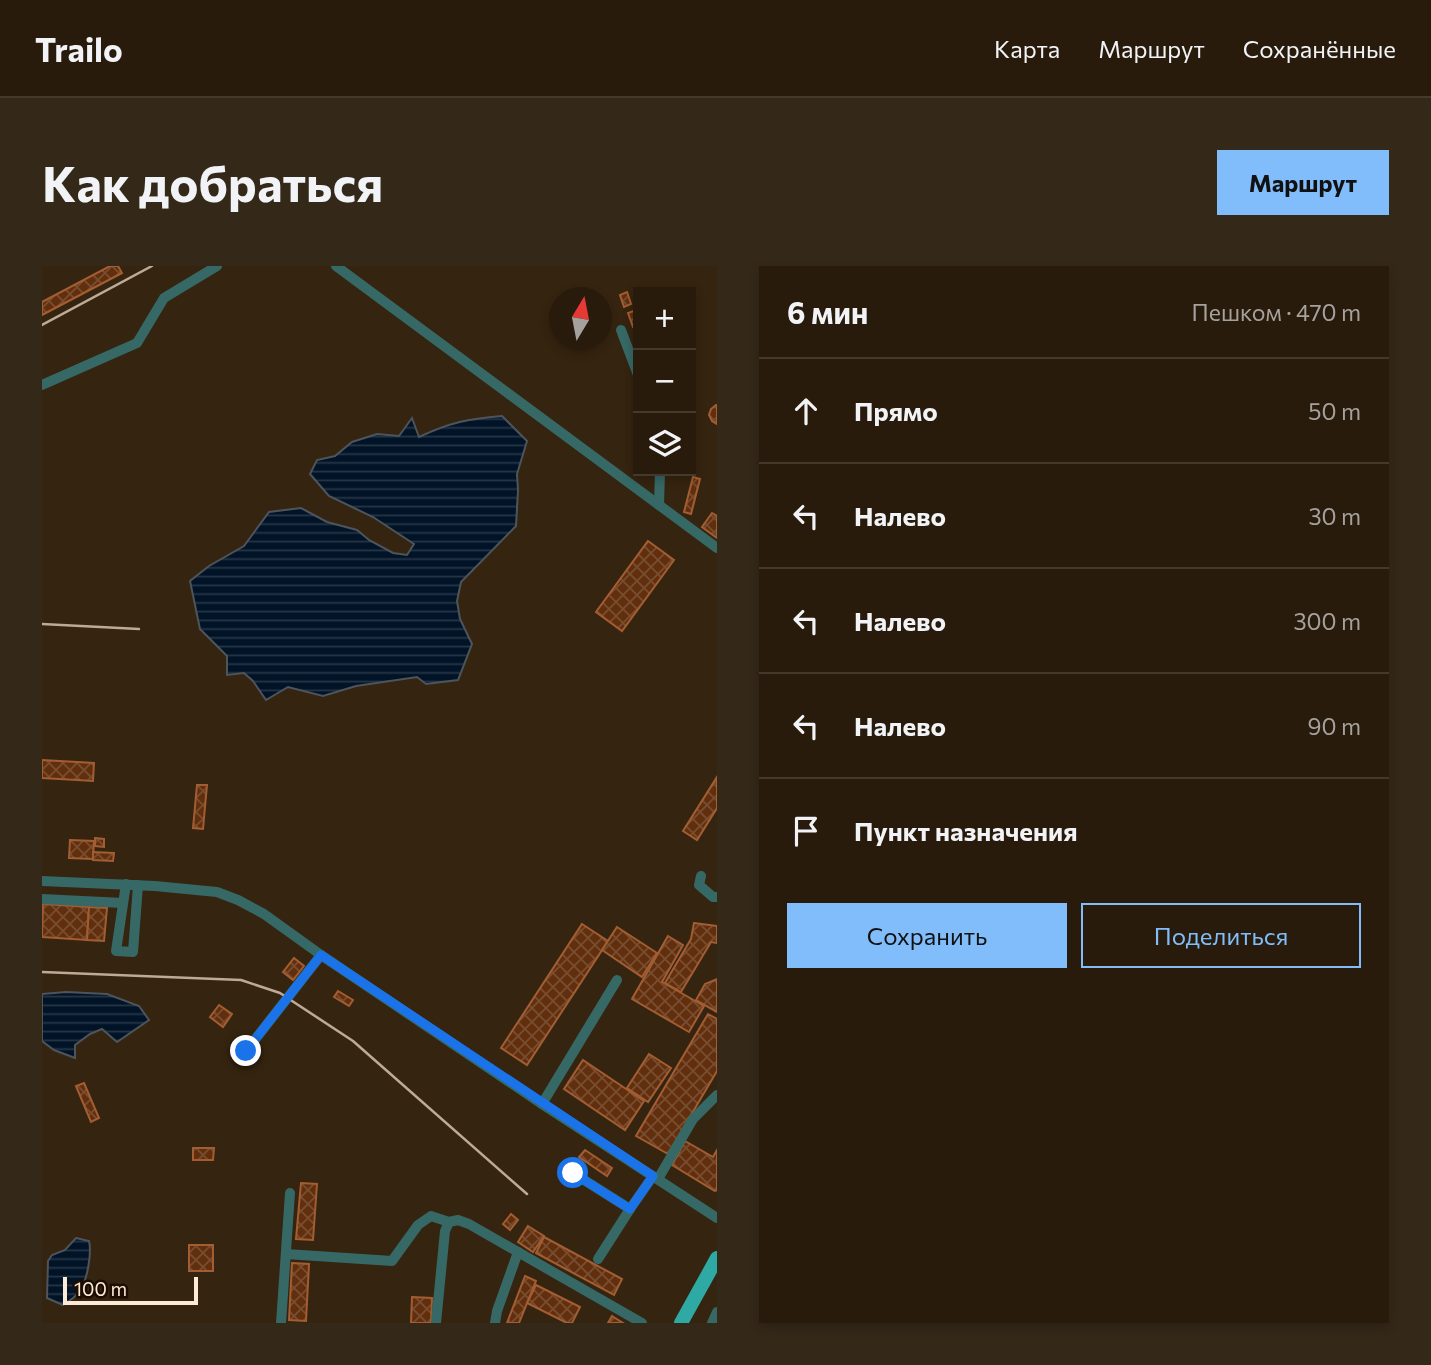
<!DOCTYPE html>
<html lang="ru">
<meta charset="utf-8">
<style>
body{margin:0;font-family:Commissioner,sans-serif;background:#342819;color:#f1f3f6}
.controls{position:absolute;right:21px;top:21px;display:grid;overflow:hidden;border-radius:0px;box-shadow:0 4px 10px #0003}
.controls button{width:63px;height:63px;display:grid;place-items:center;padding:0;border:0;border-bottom:2px solid #44392c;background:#281b0b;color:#f1f3f6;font:35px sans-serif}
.compass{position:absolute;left:507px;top:21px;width:63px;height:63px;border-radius:50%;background:#281b0b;box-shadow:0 4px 10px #0003;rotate:10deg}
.scale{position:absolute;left:21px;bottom:18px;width:135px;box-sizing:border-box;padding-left:7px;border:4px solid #fdebd8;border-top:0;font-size:19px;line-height:24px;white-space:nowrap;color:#fdebd8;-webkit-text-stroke:5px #1c0d00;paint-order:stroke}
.stop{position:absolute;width:21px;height:21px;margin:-16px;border:5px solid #1a73e8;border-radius:50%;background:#fff}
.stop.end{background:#1a73e8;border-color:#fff;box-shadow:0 2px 7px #0008}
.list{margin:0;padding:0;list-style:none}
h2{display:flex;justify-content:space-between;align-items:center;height:91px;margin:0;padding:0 28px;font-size:30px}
h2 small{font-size:23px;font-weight:400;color:#a5a19d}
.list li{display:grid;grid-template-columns:46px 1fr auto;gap:21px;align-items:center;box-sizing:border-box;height:105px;padding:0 28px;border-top:2px solid #44392c}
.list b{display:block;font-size:26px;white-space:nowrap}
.list em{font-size:23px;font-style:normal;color:#a5a19d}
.actions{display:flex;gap:14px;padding:21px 28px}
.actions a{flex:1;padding:16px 0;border:2px solid #81bdfa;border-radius:0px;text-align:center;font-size:24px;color:#81bdfa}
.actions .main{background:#81bdfa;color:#111}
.icon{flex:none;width:38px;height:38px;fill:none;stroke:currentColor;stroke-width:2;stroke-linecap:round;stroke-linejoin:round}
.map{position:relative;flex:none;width:675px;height:1057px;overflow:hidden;border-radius:0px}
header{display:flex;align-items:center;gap:42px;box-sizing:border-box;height:98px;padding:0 35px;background:#281b0b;border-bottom:2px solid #44392c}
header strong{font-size:33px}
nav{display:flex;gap:38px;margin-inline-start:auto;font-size:24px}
.intro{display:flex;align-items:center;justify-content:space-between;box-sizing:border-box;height:168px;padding:0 42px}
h1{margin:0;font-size:49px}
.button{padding:18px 32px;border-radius:0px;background:#81bdfa;color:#111;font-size:24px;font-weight:700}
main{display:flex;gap:42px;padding:0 42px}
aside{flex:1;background:#281b0b;border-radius:0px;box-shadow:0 4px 10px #0003}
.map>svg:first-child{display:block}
.water{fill:url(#water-rules);stroke:#4d545c;stroke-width:2}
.building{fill:url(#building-cross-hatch);stroke:#a35d33;stroke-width:2}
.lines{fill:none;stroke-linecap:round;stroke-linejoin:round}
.minor{stroke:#366966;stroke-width:10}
.major{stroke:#2fa9a3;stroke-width:14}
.rail{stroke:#bdab97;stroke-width:2.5}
.route{stroke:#1a73e8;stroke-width:9}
</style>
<header>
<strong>Trailo</strong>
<nav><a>Карта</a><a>Маршрут</a><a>Сохранённые</a></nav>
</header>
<div class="intro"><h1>Как добраться</h1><a class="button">Маршрут</a></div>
<main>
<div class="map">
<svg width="675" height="1057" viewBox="0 0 675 1057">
<defs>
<pattern id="water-rules" width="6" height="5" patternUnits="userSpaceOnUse" patternTransform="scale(1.75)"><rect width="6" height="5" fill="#011327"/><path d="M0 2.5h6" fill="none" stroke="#273646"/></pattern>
<pattern id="building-cross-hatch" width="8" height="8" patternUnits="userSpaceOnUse" patternTransform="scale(1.75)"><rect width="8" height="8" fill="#612f0d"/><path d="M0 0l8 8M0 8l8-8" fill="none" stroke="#794d30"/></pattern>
</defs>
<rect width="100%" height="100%" fill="#35240f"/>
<g class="water">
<path d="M460,150l25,25 -10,33 1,16 -2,36 -55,56 -4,19 3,18 12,25 -14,36 -32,4 -9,-7 -61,9 -33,10 -35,-9 -22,13 -13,-19 -9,-8 -17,2v-19l-27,-27 -10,-48 19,-15 35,-20 25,-34 32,-4 26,14 30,8 12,10 24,13 14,2 7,-11 -41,-27 -44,-21 -19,-22 7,-14 18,-4 17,-14 25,-8 22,2 13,-18 7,19c32,-15 49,-18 83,-21z"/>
<path d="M24,726l41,2 32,12 10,14 -32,22 -15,-13 -12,5 -15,11v13l-21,-8 -12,-9v-47z"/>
<path d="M34,972l13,3c3,12 -2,40 -9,50 -4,6 -11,10 -17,14l-16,-7 1,-37 4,-6 13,-5z"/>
</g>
<g class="building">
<path d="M68,0h8l4,7 -80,42v-13z"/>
<path d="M585,26l4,12 -7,3 -4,-12z"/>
<path d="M594,44l2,6v9l-5,2 -5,-14z"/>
<path d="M674,139h1v19l-5,-3 -3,-6 2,-6z"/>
<path d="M651,211l7,2 -9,35 -7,-2z"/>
<path d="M670,247l5,3v22l-15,-11z"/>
<path d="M606,275l26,19 -52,71 -26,-19z"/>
<path d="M0,494l52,3 -1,18 -51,-3z"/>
<path d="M675,511v31l-20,32 -14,-9z"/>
<path d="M155,519h10l-4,44 -10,-1z"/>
<path d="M53,572l9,1v8l-9,-1z"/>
<path d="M28,574l24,1 -1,18 -24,-1z"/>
<path d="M51,586l21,1 -1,8 -20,-1z"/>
<path d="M1,638l46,3 -2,33 -45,-3z"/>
<path d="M47,641l18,1 -3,33 -17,-1z"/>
<path d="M652,657l23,3v17l-6,-1 -30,50 -16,-9 26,-44z"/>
<path d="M540,658l26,17 -81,124 -26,-17z"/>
<path d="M575,661l40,26 -15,24 -40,-27z"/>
<path d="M626,670l15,9 -21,37 42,24 -15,26 -57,-33z"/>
<path d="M252,692l10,8 -11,14 -10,-8z"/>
<path d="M675,713v33l-21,-12 9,-16z"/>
<path d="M296,725l15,9 -4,6 -15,-9z"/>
<path d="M177,739l13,9 -9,13 -13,-10z"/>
<path d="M666,748l9,5v52l-49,83 -32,-18z"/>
<path d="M607,788l22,14 -23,34 -21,-14z"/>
<path d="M541,794l61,41 -19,29 -61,-41z"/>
<path d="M42,817l15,35 -8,4 -15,-36z"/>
<path d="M643,875l28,16 4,-7v40l-2,1 -43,-26z"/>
<path d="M151,882h21l-1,12h-20z"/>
<path d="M543,884l27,18 -5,8 -28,-19z"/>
<path d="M259,917l16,1 -4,56 -17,-1z"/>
<path d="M469,948l7,6 -8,10 -7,-6z"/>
<path d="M486,960l16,10 -11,16 -15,-10z"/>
<path d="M502,971l78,42 -8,16 -78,-42z"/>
<rect x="147" y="979" width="24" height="26"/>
<path d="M250,997l17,1 -3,57 -17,-1z"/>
<path d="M483,1010l11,5 -17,42h-12z"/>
<path d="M494,1019l44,22 -8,16h-5l-40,-20z"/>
<path d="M370,1031l20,1 -1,25h-20z"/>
<path d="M570,1050l11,7h-15z"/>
</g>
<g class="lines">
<g class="minor">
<path d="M294,0l381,282"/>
<path d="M579,64l17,45"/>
<path d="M0,119l95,-42 27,-45 53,-32"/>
<path d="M617,239l1,-34"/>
<path d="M659,610l-2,9 14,12h4"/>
<path d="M0,615l113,5 62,6 21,8 26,14 57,41 221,149 175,114"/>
<path d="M84,618l-10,67 17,1 5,-67"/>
<path d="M0,633l81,4"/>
<path d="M204,785l75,-96"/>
<path d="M500,838l75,-124"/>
<path d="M531,907l57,36 23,-33"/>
<path d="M616,913l35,-60 24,-24"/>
<path d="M244,988l106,7 26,-36 13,-9 18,6"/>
<path d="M556,993l32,-50"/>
<path d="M239,1057l9,-130"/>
<path d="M394,1057l9,-92 4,-9 9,-2 11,4 173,99"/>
<path d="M453,1057l2,-12 21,-59"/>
<path d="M670,1057l5,-11"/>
</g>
<path class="major" d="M639,1057l36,-65"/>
<g class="rail">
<path d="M0,59l110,-59"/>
<path d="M0,358l97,5"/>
<path d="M0,706l199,8 39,13 73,48 174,153"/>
</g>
</g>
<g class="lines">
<path class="route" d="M204,785l75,-96 332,221 -23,33 -57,-36"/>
</g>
</svg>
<div class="controls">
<button>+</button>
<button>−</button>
<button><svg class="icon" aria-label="layers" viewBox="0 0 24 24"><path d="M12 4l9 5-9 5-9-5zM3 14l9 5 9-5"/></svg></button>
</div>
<svg class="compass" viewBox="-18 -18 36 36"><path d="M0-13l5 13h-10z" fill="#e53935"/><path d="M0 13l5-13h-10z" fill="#a5a19d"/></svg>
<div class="scale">100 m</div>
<div class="stop" style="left:531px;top:907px"></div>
<div class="stop end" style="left:204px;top:785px"></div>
</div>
<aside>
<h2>6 мин<small>Пешком · 470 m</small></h2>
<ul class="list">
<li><svg class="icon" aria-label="ahead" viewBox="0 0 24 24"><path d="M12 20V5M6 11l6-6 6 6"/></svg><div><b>Прямо</b></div><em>50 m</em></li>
<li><svg class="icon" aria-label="left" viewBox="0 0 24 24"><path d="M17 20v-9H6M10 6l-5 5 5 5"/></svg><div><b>Налево</b></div><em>30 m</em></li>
<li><svg class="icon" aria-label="left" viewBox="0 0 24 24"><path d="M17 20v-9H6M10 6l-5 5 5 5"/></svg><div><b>Налево</b></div><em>300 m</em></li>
<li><svg class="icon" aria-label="left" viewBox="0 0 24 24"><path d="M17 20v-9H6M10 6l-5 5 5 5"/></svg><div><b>Налево</b></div><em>90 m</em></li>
<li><svg class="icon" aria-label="arrive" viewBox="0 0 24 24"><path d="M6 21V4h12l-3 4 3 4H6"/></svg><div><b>Пункт назначения</b></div></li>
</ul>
<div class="actions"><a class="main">Сохранить</a><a>Поделиться</a></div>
</aside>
</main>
